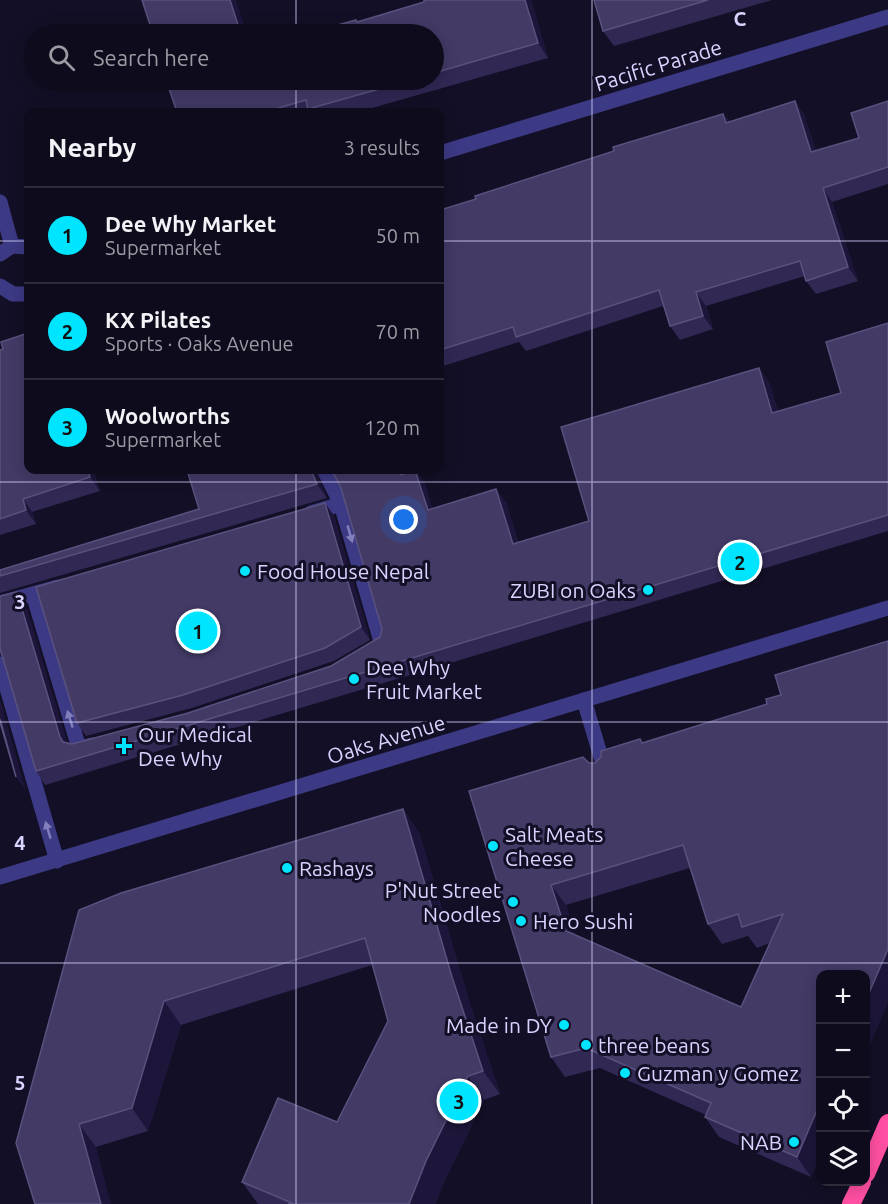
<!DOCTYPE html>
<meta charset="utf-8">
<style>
body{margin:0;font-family:Ubuntu,sans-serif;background:#171425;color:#f1f3f6}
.controls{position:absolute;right:18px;bottom:18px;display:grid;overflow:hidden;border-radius:12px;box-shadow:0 3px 15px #0003}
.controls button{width:54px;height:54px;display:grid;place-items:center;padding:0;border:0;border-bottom:2px solid #2e2b3b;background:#0e0b1c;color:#f1f3f6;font:30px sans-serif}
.you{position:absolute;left:404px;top:520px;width:21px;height:21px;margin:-15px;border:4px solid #fff;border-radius:50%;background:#1a73e8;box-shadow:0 0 0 9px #1a73e833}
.badge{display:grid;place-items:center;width:39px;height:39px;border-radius:50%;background:#00e5ff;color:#111;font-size:20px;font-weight:700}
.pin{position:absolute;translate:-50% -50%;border:3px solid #fff;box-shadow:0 2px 6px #0006}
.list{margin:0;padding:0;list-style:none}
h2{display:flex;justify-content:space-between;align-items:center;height:78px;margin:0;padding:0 24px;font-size:26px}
h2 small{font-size:20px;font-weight:400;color:#9b9ba3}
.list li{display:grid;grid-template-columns:39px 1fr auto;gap:18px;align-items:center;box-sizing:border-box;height:96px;padding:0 24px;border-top:2px solid #2e2b3b}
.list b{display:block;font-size:22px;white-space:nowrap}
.list p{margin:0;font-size:20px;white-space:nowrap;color:#9b9ba3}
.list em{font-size:20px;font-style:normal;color:#9b9ba3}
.icon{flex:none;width:33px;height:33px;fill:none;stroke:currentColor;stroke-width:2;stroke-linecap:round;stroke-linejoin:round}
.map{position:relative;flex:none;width:888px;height:1204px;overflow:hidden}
.search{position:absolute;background:#0e0b1c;box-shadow:0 3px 15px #0003;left:24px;top:24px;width:420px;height:66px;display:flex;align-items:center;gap:15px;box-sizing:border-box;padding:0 21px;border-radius:33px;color:#9b9ba3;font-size:22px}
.panel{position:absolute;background:#0e0b1c;box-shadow:0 3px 15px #0003;left:24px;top:108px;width:420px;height:366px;border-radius:12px}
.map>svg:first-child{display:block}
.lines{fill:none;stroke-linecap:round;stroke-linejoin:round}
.lane{stroke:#3d3a85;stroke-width:15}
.street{stroke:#3d3a85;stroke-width:15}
.highway{stroke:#ff4fa3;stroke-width:18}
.wall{fill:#312854;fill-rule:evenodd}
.shaded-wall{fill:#1d163a}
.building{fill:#433a66;stroke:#5a527e;stroke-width:1.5;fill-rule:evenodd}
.oneway{fill:#837fbc}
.grid{fill:none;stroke:#d9d4ff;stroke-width:1.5;stroke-opacity:0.55}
.poi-dot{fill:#00e5ff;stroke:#130f26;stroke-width:2}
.labels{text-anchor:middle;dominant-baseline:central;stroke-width:6;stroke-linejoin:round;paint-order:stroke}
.street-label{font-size:21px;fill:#d9d4ff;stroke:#130f26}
.poi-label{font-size:21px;fill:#d9d4ff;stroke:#130f26;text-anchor:start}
.grid-label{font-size:20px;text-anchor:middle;font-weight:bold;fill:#d9d4ff;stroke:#130f26;stroke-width:6;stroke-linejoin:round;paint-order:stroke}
</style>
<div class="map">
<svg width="888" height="1204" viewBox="0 0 888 1204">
<rect width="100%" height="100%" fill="#130f26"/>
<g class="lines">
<g class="lane">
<path d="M324,470l17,34"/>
<path d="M311,513l30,-9 41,141 -9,6"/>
<path d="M33,594l46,154 13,-3"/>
<path d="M0,603l58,-16"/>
<path d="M0,664l57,197"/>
<path d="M584,700l22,74"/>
</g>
<g class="street">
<path d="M440,153l448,-136"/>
<path d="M0,202l12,44"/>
<path d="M0,254l12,-8 16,1"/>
<path d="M0,286l13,8h15"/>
<path d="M0,877l888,-269"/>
</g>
<g class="highway">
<path d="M866,1174l22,-51"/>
<path d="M851,1204l11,-22"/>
</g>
</g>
<g class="wall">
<path d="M531,0l17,58 -190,54h-181l-11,-32h268v-46h-129l51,-14 2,2z"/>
<path d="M594,0h178l-158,46 -11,-15z"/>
<path d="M795,101l9,14 12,36 43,-13 29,-37v83l-56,18 26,79 -42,13 -10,-13 -1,-5 -99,30 7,23 -33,11 -10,-14 -7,-20 -137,45 -7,-9 -79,25v-157l36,-11 247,-85 7,8z"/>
<path d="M888,323v208l-843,254 -9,-14 -34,-115 -2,-1v-59l26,10 41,137 5,1 116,-31 143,-47 49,-29 2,-8 -41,-141 -9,-18h73l1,3 9,-3 10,14 7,24 74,-6 12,40 71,-21 170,-153 10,14 9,30 63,-19z"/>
<path d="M28,333v137h65l7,21 -68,21 4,12 -36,11v-185z"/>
<path d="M315,470l12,28 -327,95v-23l199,-61z"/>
<path d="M325,503l9,13 36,124 -36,21 -142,47 -106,28 -9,-13z"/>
<path d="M888,641v361l-22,51 -46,-78v180l-9,22 -92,-40 -14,-20 1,-2 -106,-47 -35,9 -14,-20 -82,-266 120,-28h6l6,-6 166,-53 14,-9zM690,868l18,56 14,20 26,-8 9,12 13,-5 -29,64 -166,-72 -9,-30z"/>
<path d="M419,832l50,169 31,93 -16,6 -41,84 -8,20h-177l-16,-22 95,-60 51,-101 -16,-56 -191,60 -33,106 -52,16 -61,57 44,-294z"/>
</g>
<g class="shaded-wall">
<path d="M230,0h6l11,34h-6z"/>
<path d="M525,0h6l17,58 -10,-15z"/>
<path d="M795,101l9,14 17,51 -10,-14z"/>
<path d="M723,114l10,13 -7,-4z"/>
<path d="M823,188l9,14 26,79 -10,-14z"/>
<path d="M696,292l10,14 7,23 -10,-13z"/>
<path d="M759,368l10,14 13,45 -10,-14z"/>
<path d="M88,470h5l7,21 -10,-14z"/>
<path d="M311,470h4l12,28 -10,-14z"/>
<path d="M399,470h6l5,18 -9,-13z"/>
<path d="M415,470l10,14 12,40 -9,-14z"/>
<path d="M496,489l10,13 16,55 -9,-13z"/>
<path d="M23,499l9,13 4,12 -10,-14z"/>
<path d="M325,503l9,13 36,124 -9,-13z"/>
<path d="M17,592l9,14 44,145 -10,-14z"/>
<path d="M0,699l26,92 -10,-14 -16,-58z"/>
<path d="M403,809l16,23 50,169 31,93 -17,-23 -31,-94z"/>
<path d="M551,885l15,20 15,46 -15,-20z"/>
<path d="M888,949v53l-22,51v-53z"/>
<path d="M164,1001l17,24 -33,106 -16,-23z"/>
<path d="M468,1076l16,24 -41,84 -8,20h-26l17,-43z"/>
<path d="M820,1103v52l-9,22 -14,-20z"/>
<path d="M79,1124l17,23 15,57h-10z"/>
</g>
<g class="building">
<path d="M142,0h88l11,34h-88z"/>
<path d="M424,0h101l13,43 -104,30v-39h-129l51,-14 1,2 67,-20z"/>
<path d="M594,0h114l-105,31z"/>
<path d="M166,80h245l-103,29 -2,-9 -41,12h-88z"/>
<path d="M795,101l16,51 48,-14 -8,-25 37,-12v66l-65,21 25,79 -42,14 -6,-20 -104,31 7,24 -33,10 -11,-36 -143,47 -3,-10 -73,23v-140l36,-11 -1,-3 139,-45 -1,-4 110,-33 3,9z"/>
<path d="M888,323v192l-852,256 -36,-123v-52l17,-4 43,145 3,5 9,2 116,-31 143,-47 49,-29 2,-8 -41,-141 -9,-18h67l2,5 14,-5 13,40 68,-21 17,55 76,-23 -28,-94 198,-59 13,45 69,-20 -15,-51z"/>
<path d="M28,333v137h60l2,7 -67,22 3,11 -26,9v-169l3,-1 -2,-7z"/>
<path d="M187,470h124l6,14 -317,92v-6l199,-61z"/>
<path d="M325,503l36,124 -36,21 -142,47 -106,28 -41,-136z"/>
<path d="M888,641v308l-22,51v-25h-46v128l-23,54 -92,-40 6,-14 -125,-55 -35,9 -82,-266 114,-34 6,6h6l6,-6v-6l39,-12 2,4 125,-39 -1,-5 15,-4 -6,-20zM683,845l25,79 30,-10 4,13 41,-13 -42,93 -175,-76 -15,-46z"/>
<path d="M0,719l16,58 -16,-55z"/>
<path d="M403,809l49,168 31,94 -15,5 -42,85 -17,43h-121l4,-1 -50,-21 36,-84 59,24 51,-101 -23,-83 -201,63 -32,107 -53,16 22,80h-66l-19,-61 63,-233 42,-17z"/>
</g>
<defs><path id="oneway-solid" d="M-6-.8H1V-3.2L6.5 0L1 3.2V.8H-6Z" transform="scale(1.5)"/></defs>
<g class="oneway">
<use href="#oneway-solid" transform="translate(350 534) rotate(74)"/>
<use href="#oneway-solid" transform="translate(70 719) rotate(-107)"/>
<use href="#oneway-solid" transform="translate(48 830) rotate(-107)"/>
</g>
<path class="grid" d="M296,0v34M592,0v1204M296,80v32M0,241h28M440,241h448M296,470v734M0,482h888M0,722h888M0,963h888"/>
<g class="poi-dot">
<circle cx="245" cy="571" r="6"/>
<circle cx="648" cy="590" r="6"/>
<circle cx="354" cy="679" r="6"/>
<path d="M121 737h6v6h6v6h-6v6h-6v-6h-6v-6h6z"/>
<circle cx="493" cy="846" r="6"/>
<circle cx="287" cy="868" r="6"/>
<circle cx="513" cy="902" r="6"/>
<circle cx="521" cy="921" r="6"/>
<circle cx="564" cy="1025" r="6"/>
<circle cx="586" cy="1045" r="6"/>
<circle cx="625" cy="1073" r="6"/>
<circle cx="794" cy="1142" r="6"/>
</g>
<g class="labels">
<g class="street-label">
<text transform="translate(658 65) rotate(-17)">Pacific Parade</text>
<text transform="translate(386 739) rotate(-17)">Oaks Avenue</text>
</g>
<g class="poi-label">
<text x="257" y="571">Food House Nepal</text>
<text x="636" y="590" text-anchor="end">ZUBI on Oaks</text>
<text x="366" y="667">Dee Why<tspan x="366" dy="24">Fruit Market</tspan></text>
<text x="138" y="734">Our Medical<tspan x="138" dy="24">Dee Why</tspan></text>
<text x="505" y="834">Salt Meats<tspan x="505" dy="24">Cheese</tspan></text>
<text x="299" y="868">Rashays</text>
<text x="501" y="890" text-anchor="end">P'Nut Street<tspan x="501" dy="24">Noodles</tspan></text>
<text x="533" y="921">Hero Sushi</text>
<text x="552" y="1025" text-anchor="end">Made in DY</text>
<text x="598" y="1045">three beans</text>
<text x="637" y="1073">Guzman y Gomez</text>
<text x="782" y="1142" text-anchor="end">NAB</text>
</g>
</g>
<g class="grid-label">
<text x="740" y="26">C</text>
<text x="20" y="609">3</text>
<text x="20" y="850">4</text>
<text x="20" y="1090">5</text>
</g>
</svg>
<div class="controls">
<button>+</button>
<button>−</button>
<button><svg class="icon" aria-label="locate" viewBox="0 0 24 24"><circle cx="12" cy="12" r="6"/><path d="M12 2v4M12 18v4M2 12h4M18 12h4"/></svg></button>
<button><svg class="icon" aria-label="layers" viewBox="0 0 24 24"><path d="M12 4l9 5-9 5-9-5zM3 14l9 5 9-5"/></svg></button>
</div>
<div class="you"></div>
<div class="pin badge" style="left:198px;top:631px">1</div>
<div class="pin badge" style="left:740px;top:562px">2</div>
<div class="pin badge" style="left:459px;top:1101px">3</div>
<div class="search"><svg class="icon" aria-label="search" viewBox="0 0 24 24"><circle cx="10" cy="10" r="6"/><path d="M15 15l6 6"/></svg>Search here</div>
<section class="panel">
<h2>Nearby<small>3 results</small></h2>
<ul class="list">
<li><span class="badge">1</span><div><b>Dee Why Market</b><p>Supermarket</p></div><em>50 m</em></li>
<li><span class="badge">2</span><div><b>KX Pilates</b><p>Sports · Oaks Avenue</p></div><em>70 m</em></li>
<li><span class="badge">3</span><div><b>Woolworths</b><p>Supermarket</p></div><em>120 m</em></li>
</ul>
</section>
</div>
